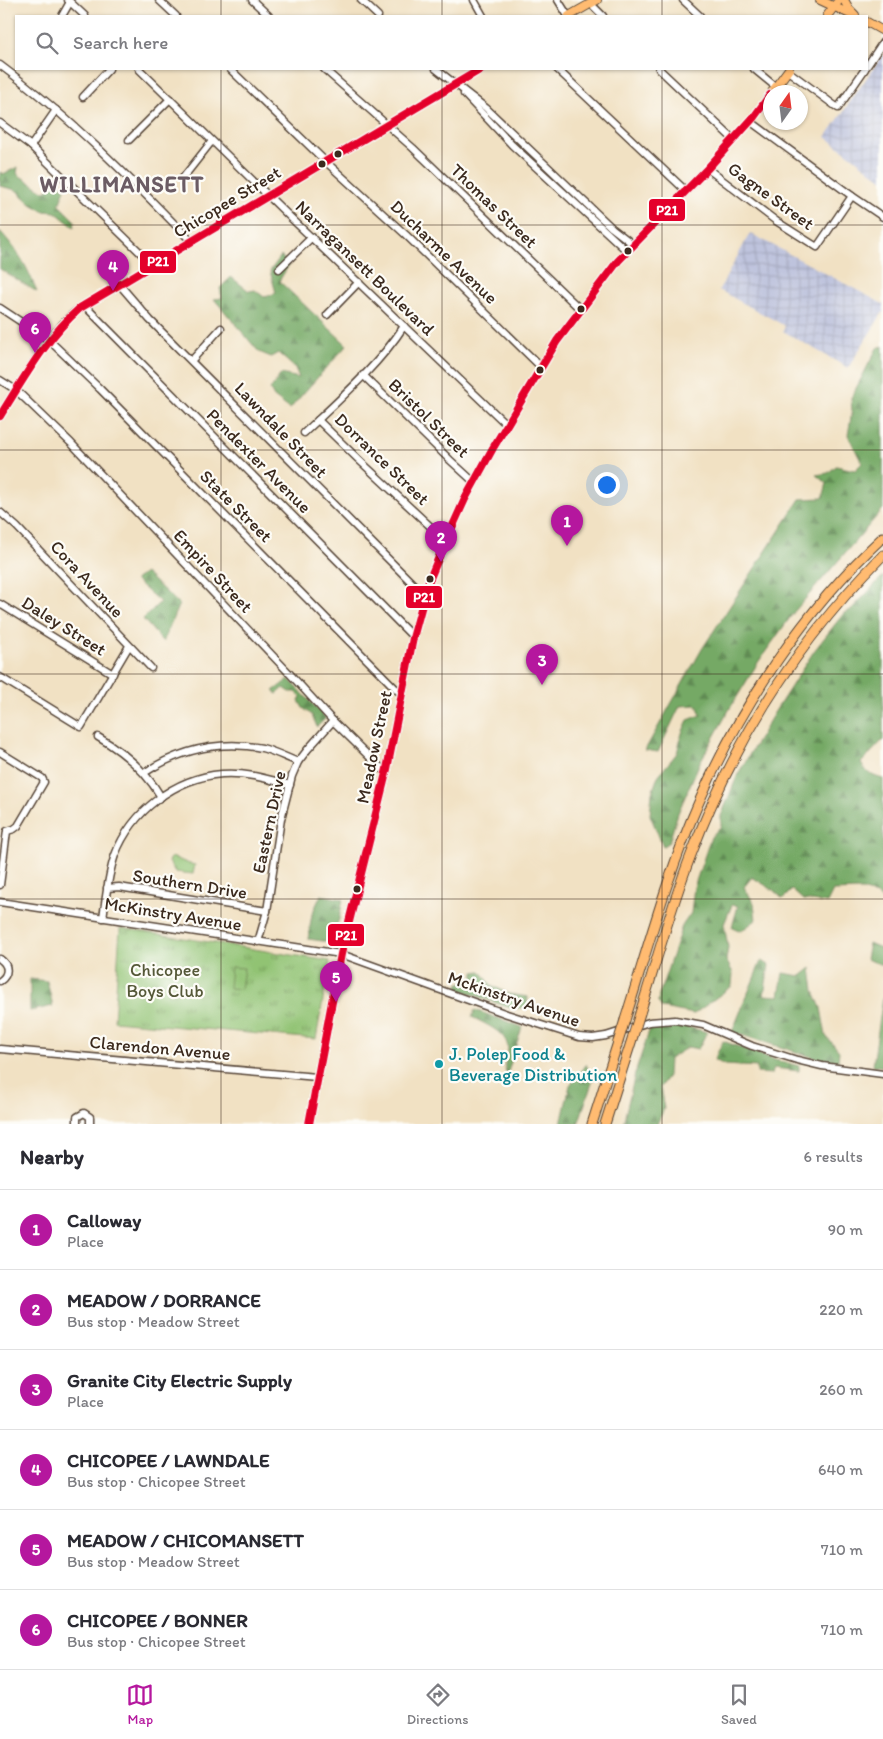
<!DOCTYPE html>
<meta charset="utf-8">
<style>
body{margin:0;font-family:Itim,sans-serif;background:#f2f2f3;color:#2b2b33}
.compass{position:absolute;left:763px;top:85px;width:45px;height:45px;border-radius:50%;background:#fff;box-shadow:0 1px 4px #0004;rotate:14deg}
.you{position:absolute;left:606px;top:484px;width:18px;height:18px;margin:-12px;border:4px solid #fff;border-radius:50%;background:#1a73e8;box-shadow:0 0 0 8px #1a73e833}
.badge{display:grid;place-items:center;width:32px;height:32px;border-radius:50%;background:#b5179e;color:#fff;font-size:16px;font-weight:700}
.pin{position:absolute;translate:-50% -41px;filter:drop-shadow(0 1px 2px #0008)}
.pin::after{content:'';position:absolute;top:26px;width:18px;height:15px;background:inherit;clip-path:polygon(0 0,100% 0,50% 100%)}
.list{margin:0;padding:0;list-style:none}
h2{display:flex;justify-content:space-between;align-items:center;height:65px;margin:0;padding:0 20px;font-size:21px}
h2 small{font-size:16px;font-weight:400;color:#7c7c81}
.list li{display:grid;grid-template-columns:32px 1fr auto;gap:15px;align-items:center;box-sizing:border-box;height:80px;padding:0 20px;border-top:1px solid #e1e1e2}
.list b{display:block;font-size:19px;white-space:nowrap}
.list p{margin:0;font-size:16px;white-space:nowrap;color:#7c7c81}
.list em{font-size:16px;font-style:normal;color:#7c7c81}
.icon{flex:none;width:28px;height:28px;fill:none;stroke:currentColor;stroke-width:2;stroke-linecap:round;stroke-linejoin:round}
.map{position:relative;flex:none;width:883px;height:1124px;overflow:hidden}
.search{position:absolute;background:#fff;box-shadow:0 1px 4px #0004;left:15px;right:15px;top:15px;height:55px;display:flex;align-items:center;gap:12px;box-sizing:border-box;padding:0 18px;border-radius:0px;color:#7c7c81;font-size:19px}
.sheet{height:545px;background:#fff}
nav{display:flex;justify-content:space-around;align-items:center;box-sizing:border-box;height:70px;border-top:1px solid #e1e1e2;background:#fff;font-size:14px;color:#7c7c81}
nav a{display:grid;justify-items:center;gap:2px}
nav .on{color:#b5179e}
.map>svg:first-child{display:block}
.industrial{fill:url(#industrial-grid)}
.grass{fill:url(#grass-tufts);stroke:#667648}
.forest{fill:url(#forest-firs);stroke:#586a42}
.pitch{fill:#91c373;stroke:#667648}
.lines{fill:none;stroke-linecap:round;stroke-linejoin:round}
.minor-casing{stroke:#564537;stroke-width:9}
.major-casing{stroke:#564537;stroke-width:10}
.highway-casing{stroke:#564537;stroke-width:11}
.minor{stroke:#fff;stroke-width:6}
.major{stroke:#ffbb71;stroke-width:8}
.highway{stroke:#ffbb71;stroke-width:9}
.highway-bridge-casing{stroke:#564537;stroke-width:11;stroke-linecap:butt}
.highway-bridge{stroke:#ffbb71;stroke-width:9}
.bus-1-casing{stroke:#fdfcf7;stroke-width:11}
.bus-1{stroke:#e4002b;stroke-width:8}
.grid{fill:none;stroke:#3b2a1e;stroke-width:1;stroke-opacity:0.55}
.bus-dot{fill:#3b2a1e;stroke:#fdfcf7;stroke-width:2}
.culture-dot{fill:#0f9aa8;stroke:#fdfcf7;stroke-width:2}
.labels{text-anchor:middle;dominant-baseline:central;stroke-width:4.5;stroke-linejoin:round;paint-order:stroke}
.street-label{font-size:18px;fill:#3b2a1e;stroke:#fdfcf7}
.park-label{font-size:18px;fill:#555838;stroke:#fdfcf7}
.culture-label{font-size:18px;fill:#0d838f;stroke:#fdfcf7;text-anchor:start}
.district-label{font-size:22px;font-weight:bold;letter-spacing:1px;fill:#6b5c64;stroke:#fdfcf7}
.line-badge{stroke:#fdfcf7;stroke-width:2}
.badge-label{font-size:14px;text-anchor:middle;font-weight:bold;fill:#fff}
</style>
<div class="map">
<svg width="883" height="1124" viewBox="0 0 883 1124">
<defs>
<pattern id="industrial-grid" width="8" height="8" patternUnits="userSpaceOnUse" patternTransform="scale(1.25)"><rect width="8" height="8" fill="#bec3dd"/><path d="M0 4h8M4 0v8" fill="none" stroke="#a4a8bd"/></pattern>
<pattern id="grass-tufts" width="24" height="20" patternUnits="userSpaceOnUse" patternTransform="scale(1.25)"><rect width="24" height="20" fill="#91c373"/><path d="M3 7l-1-3M5 7V3M7 7l1-3M15 17l-1-3M17 17v-4M19 17l1-3" fill="none" stroke="#789f5e"/></pattern>
<pattern id="forest-firs" width="22" height="20" patternUnits="userSpaceOnUse" patternTransform="scale(1.25)"><rect width="22" height="20" fill="#74a965"/><path d="M5 1l3.5 6h-7zM16 11l3.5 6h-7z" fill="#608a53"/></pattern>
</defs>
<rect width="100%" height="100%" fill="#fdfcf7"/>
<filter id="ink" filterUnits="userSpaceOnUse"><feTurbulence type="fractalNoise" baseFrequency=".02" numOctaves="2"/><feDisplacementMap in="SourceGraphic" scale="10" xChannelSelector="R" yChannelSelector="G"/><feConvolveMatrix kernelMatrix="1 2 1 2 8 2 1 2 1" color-interpolation-filters="sRGB"/></filter>
<filter id="wash" filterUnits="userSpaceOnUse"><feTurbulence type="fractalNoise" baseFrequency=".0096" numOctaves="4" result="noise"/><feDisplacementMap in="SourceGraphic" scale="20" xChannelSelector="R" yChannelSelector="G"/><feGaussianBlur stdDeviation="1.12" result="paint"/><feColorMatrix in="noise" values="0 0 0 0 0 0 0 0 0 0 0 0 0 0 0 0 0 1.4 0 .05"/><feComposite in="paint" operator="in"/></filter>
<g filter="url(#wash)">
<rect width="100%" height="100%" fill="#f1e1c3"/>
<g class="industrial">
<path d="M883,54v126l-57,-43z"/>
<path d="M750,233l133,71v8l-35,56 -65,-37 2,-5 -66,-36z"/>
</g>
<g class="grass">
<path d="M171,857c9,2 15,7 24,8l-2,9 -18,-2 -6,-10z"/>
<path d="M120,928l210,33 -14,78 -202,-18z"/>
</g>
<g class="forest">
<path d="M18,167l-1,7 28,18 10,-11 10,8 -6,16 16,16 -1,6 -19,-15 -12,-1 -12,-7 -15,-14 -16,-4v-14l3,2z"/>
<path d="M0,231c19,21 27,35 37,61l-37,-23z"/>
<path d="M281,256l8,9 -10,16 68,64c-19,22 -39,42 -57,64l-16,-12 -4,-7 11,-16 18,4 -4,-10 -17,-15 -7,4 -12,-5 -45,-53 8,-1 -2,-10 11,-11 18,14 6,-1 9,7 12,-4 -6,-22z"/>
<path d="M883,346v163l-89,103 -35,49 -30,49 -29,52 -22,51 -9,29 -6,4 -13,-31 2,-22 6,-17 19,-23 5,-20 6,-13 13,-5 -4,-10 -17,1 -22,46 -13,-2 57,-101 98,-150 23,-1 4,-15 -11,-8 12,-2 8,-7 19,4 7,-7 -14,-28 4,-24 -1,-13 26,-50z"/>
<path d="M145,573l34,31 -16,38 -20,-23 17,-17 -25,-22z"/>
<path d="M883,576v164l-22,23c4,10 12,13 22,16v122l-4,-5 -17,-6 -29,1 -6,12 -24,-3 -11,-10 -9,9 -10,-9 -21,-13 -8,10 10,16 2,17 -15,11 -9,-4 6,-21 -6,-1 -8,19 4,23 -2,13 7,13 -1,13 -38,28 -32,-6 -4,-6 1,-7 23,-69 9,-13 3,-26 17,-50 10,-11v-10l17,-42 36,-61 40,-62 30,-38 7,-3z"/>
<path d="M289,679l37,39 -9,9 -5,-12 -9,-7 -4,-7 2,-4 -5,-5h-6l-6,-4 -7,6 -4,-3z"/>
<path d="M321,895l22,4 -4,20 -9,23 -22,-3 4,-25z"/>
<path d="M869,943l14,6v16l-17,-6z"/>
<path d="M761,961l8,4 -5,30 15,1 4,-23 18,3 10,-8 3,23 7,17 5,28 13,15 -1,10 -19,-2 -87,-27z"/>
<path d="M481,971l10,14 18,9 19,3 -1,10 -14,2 -55,-20 1,-6 15,1v-12z"/>
<path d="M30,979l17,2 6,25 -23,5z"/>
<path d="M883,997v70l-10,-2z"/>
<path d="M475,1010l47,17 -15,48c-3,-7 -2,-12 0,-19 6,-22 -19,-30 -35,-39z"/>
<path d="M664,1025h16l27,7 -9,17 -10,-2 -19,12 -1,17 -8,11 4,22 -7,15h-34l12,-50 15,-46z"/>
<path d="M723,1041l52,19 24,6v5l-25,-3 -2,6 -15,-1v-6l-32,-2 -11,-5z"/>
<path d="M586,1064l7,16 -15,44h-17l9,-39z"/>
</g>
<path class="pitch" d="M231,967l13,1 -3,21 -12,-1z"/>
</g>
<g filter="url(#ink)">
<g class="lines">
<defs>
<g id="minor">
<path d="M68,0l17,16"/>
<path d="M159,0l17,16"/>
<path d="M252,0l17,16"/>
<path d="M361,0l17,16"/>
<path d="M474,0l9,16"/>
<path d="M558,0l10,16"/>
<path d="M683,0l17,16"/>
<path d="M591,4l12,12"/>
<path d="M62,16l8,-14"/>
<path d="M0,65c70,52 131,114 191,176"/>
<path d="M867,66l16,-24"/>
<path d="M139,69l151,148 217,208"/>
<path d="M230,69l95,92 81,74 134,131"/>
<path d="M324,69l89,79 167,161"/>
<path d="M436,69l50,39 126,120 22,17"/>
<path d="M557,69l129,122"/>
<path d="M659,69l75,71"/>
<path d="M754,69l22,18"/>
<path d="M788,71l50,37 27,-39"/>
<path d="M464,94l48,51 115,106"/>
<path d="M83,97l26,-28"/>
<path d="M750,121l102,75 31,21"/>
<path d="M0,123l31,23 121,118"/>
<path d="M129,140l41,-41"/>
<path d="M31,146l25,-36"/>
<path d="M708,169l68,52 41,26 35,-51"/>
<path d="M182,179l30,-38"/>
<path d="M279,269l33,-32"/>
<path d="M119,284l31,36 275,276"/>
<path d="M84,305l329,332"/>
<path d="M0,308l50,33 50,48 301,305"/>
<path d="M327,315l32,-33"/>
<path d="M192,360l29,-32"/>
<path d="M363,375l87,85 24,22"/>
<path d="M0,380l16,10 55,53 219,231 43,47 53,52"/>
<path d="M318,420l40,39 88,82"/>
<path d="M304,433c34,-32 75,-68 100,-107"/>
<path d="M0,512l17,15 134,141"/>
<path d="M0,604l113,70"/>
<path d="M0,677l81,50 48,-81"/>
<path d="M98,737c26,15 48,34 63,60"/>
<path d="M0,752l42,26 2,4 -26,44 -4,3 -7,2 -7,54"/>
<path d="M144,773c37,-24 75,-33 118,-25 12,3 25,10 36,14"/>
<path d="M107,888l12,-1 148,24"/>
<path d="M0,902l341,52 166,60 72,23 14,1 13,-2 43,-14 26,-2 28,5 49,21 45,14 25,6 61,8"/>
<path d="M103,918c3,-21 5,-43 12,-63 17,-44 60,-77 107,-81 23,-2 46,5 68,11"/>
<path d="M258,942l9,-31 14,-92 11,-43 6,-14 10,-13 25,-28"/>
<path d="M0,959c9,6 9,16 0,22"/>
<path d="M0,1049l317,28"/>
<path d="M77,1124v-7l7,-4 6,4v7"/>
</g>
<g id="major">
<path d="M820,0l34,16"/>
<path d="M844,0l5,9 6,6"/>
<path d="M569,16l28,-16"/>
<path d="M827,16l12,-16"/>
<path d="M867,22l16,9"/>
<path d="M772,92l17,-23"/>
<path d="M0,416c22,-35 49,-84 80,-108l401,-239"/>
<path d="M309,1124l32,-170 46,-185 26,-131 15,-55 13,-31 24,-53 28,-51 64,-107 61,-80 89,-92 47,-52 16,-22"/>
</g>
<g id="highway">
<path d="M640,1013c17,-53 31,-107 51,-158 43,-114 107,-214 192,-300"/>
<path d="M625,1020c23,-73 43,-148 74,-218 42,-97 106,-193 184,-265"/>
<path d="M592,1124l26,-82"/>
<path d="M605,1124l28,-88"/>
</g>
</defs>
<use href="#minor" class="minor-casing"/>
<use href="#major" class="major-casing"/>
<use href="#highway" class="highway-casing"/>
<use href="#minor" class="minor"/>
<use href="#major" class="major"/>
<use href="#highway" class="highway"/>
<defs>
<g id="highway-bridge">
<path d="M633,1036l7,-23"/>
<path d="M618,1042l7,-22"/>
</g>
</defs>
<use href="#highway-bridge" class="highway-bridge-casing"/>
<use href="#highway-bridge" class="highway-bridge"/>
<defs>
<g id="bus-1">
<path d="M0,416c24,-38 46,-78 80,-108l401,-239"/>
<path d="M309,1124l32,-170 46,-185 26,-131 15,-55 13,-31 24,-53 28,-51 64,-107 61,-80 89,-92 47,-52 16,-22"/>
</g>
</defs>
<use href="#bus-1" class="bus-1-casing"/>
<use href="#bus-1" class="bus-1"/>
</g>
</g>
<path class="grid" d="M221,0v16M442,0v16M662,0v16M221,69v1055M442,69v1055M662,69v1055M0,225h883M0,450h883M0,674h883M0,899h883"/>
<g class="bus-dot">
<circle cx="338" cy="154" r="4.5"/>
<circle cx="322" cy="164" r="4.5"/>
<circle cx="628" cy="251" r="4.5"/>
<circle cx="581" cy="309" r="4.5"/>
<circle cx="540" cy="370" r="4.5"/>
<circle cx="430" cy="579" r="4.5"/>
<circle cx="357" cy="889" r="4.5"/>
</g>
<circle class="culture-dot" cx="439" cy="1064" r="5"/>
<g class="labels">
<g class="street-label">
<text transform="translate(771 196) rotate(36)">Gagne Street</text>
<text transform="translate(227 202) rotate(-31)">Chicopee Street</text>
<text transform="translate(494 206) rotate(44)">Thomas Street</text>
<text transform="translate(444 252) rotate(44)">Ducharme Avenue</text>
<text transform="translate(365 268) rotate(44)">Narragansett Boulevard</text>
<text transform="translate(429 418) rotate(44)">Bristol Street</text>
<text transform="translate(281 430) rotate(46)">Lawndale Street</text>
<text transform="translate(382 459) rotate(44)">Dorrance Street</text>
<text transform="translate(259 461) rotate(45)">Pendexter Avenue</text>
<text transform="translate(236 506) rotate(45)">State Street</text>
<text transform="translate(213 571) rotate(47)">Empire Street</text>
<text transform="translate(87 579) rotate(47)">Cora Avenue</text>
<text transform="translate(64 626) rotate(32)">Daley Street</text>
<text transform="translate(374 747) rotate(-78)">Meadow Street</text>
<text transform="translate(269 822) rotate(-78)">Eastern Drive</text>
<text transform="translate(190 884) rotate(9)">Southern Drive</text>
<text transform="translate(173 914) rotate(9)">McKinstry Avenue</text>
<text transform="translate(514 999) rotate(19)">Mckinstry Avenue</text>
<text transform="translate(160 1048) rotate(5)">Clarendon Avenue</text>
</g>
<g class="park-label">
<text x="165" y="970">Chicopee<tspan x="165" dy="21">Boys Club</tspan></text>
</g>
<g class="culture-label">
<text x="449" y="1054">J. Polep Food &amp;<tspan x="449" dy="21">Beverage Distribution</tspan></text>
</g>
<g class="district-label">
<text x="122" y="184">WILLIMANSETT</text>
</g>
</g>
<g class="line-badge">
<rect x="648" y="198" width="38" height="24" rx="5" fill="#e4002b"/>
<rect x="139" y="250" width="38" height="24" rx="5" fill="#e4002b"/>
<rect x="405" y="585" width="38" height="24" rx="5" fill="#e4002b"/>
<rect x="327" y="923" width="38" height="24" rx="5" fill="#e4002b"/>
</g>
<g class="badge-label">
<text x="667" y="215">P21</text>
<text x="158" y="266">P21</text>
<text x="424" y="602">P21</text>
<text x="346" y="940">P21</text>
</g>
</svg>
<svg class="compass" viewBox="-18 -18 36 36"><path d="M0-13l5 13h-10z" fill="#e53935"/><path d="M0 13l5-13h-10z" fill="#7c7c81"/></svg>
<div class="you"></div>
<div class="pin badge" style="left:567px;top:546px">1</div>
<div class="pin badge" style="left:441px;top:562px">2</div>
<div class="pin badge" style="left:542px;top:685px">3</div>
<div class="pin badge" style="left:113px;top:291px">4</div>
<div class="pin badge" style="left:336px;top:1002px">5</div>
<div class="pin badge" style="left:35px;top:353px">6</div>
<div class="search"><svg class="icon" aria-label="search" viewBox="0 0 24 24"><circle cx="10" cy="10" r="6"/><path d="M15 15l6 6"/></svg>Search here</div>
</div>
<section class="sheet">
<h2>Nearby<small>6 results</small></h2>
<ul class="list">
<li><span class="badge">1</span><div><b>Calloway</b><p>Place</p></div><em>90 m</em></li>
<li><span class="badge">2</span><div><b>MEADOW / DORRANCE</b><p>Bus stop · Meadow Street</p></div><em>220 m</em></li>
<li><span class="badge">3</span><div><b>Granite City Electric Supply</b><p>Place</p></div><em>260 m</em></li>
<li><span class="badge">4</span><div><b>CHICOPEE / LAWNDALE</b><p>Bus stop · Chicopee Street</p></div><em>640 m</em></li>
<li><span class="badge">5</span><div><b>MEADOW / CHICOMANSETT</b><p>Bus stop · Meadow Street</p></div><em>710 m</em></li>
<li><span class="badge">6</span><div><b>CHICOPEE / BONNER</b><p>Bus stop · Chicopee Street</p></div><em>710 m</em></li>
</ul>
</section>
<nav>
<a class="on"><svg class="icon" aria-label="map" viewBox="0 0 24 24"><path d="M3 6l6-2 6 2 6-2v14l-6 2-6-2-6 2zM9 4v14M15 6v14"/></svg>Map</a>
<a><svg class="icon" aria-label="directions" viewBox="0 0 24 24"><path d="M12 3l9 9-9 9-9-9zM9 14v-3h6M13 9l2 2-2 2"/></svg>Directions</a>
<a><svg class="icon" aria-label="saved" viewBox="0 0 24 24"><path d="M7 4h10v16l-5-4-5 4z"/></svg>Saved</a>
</nav>
